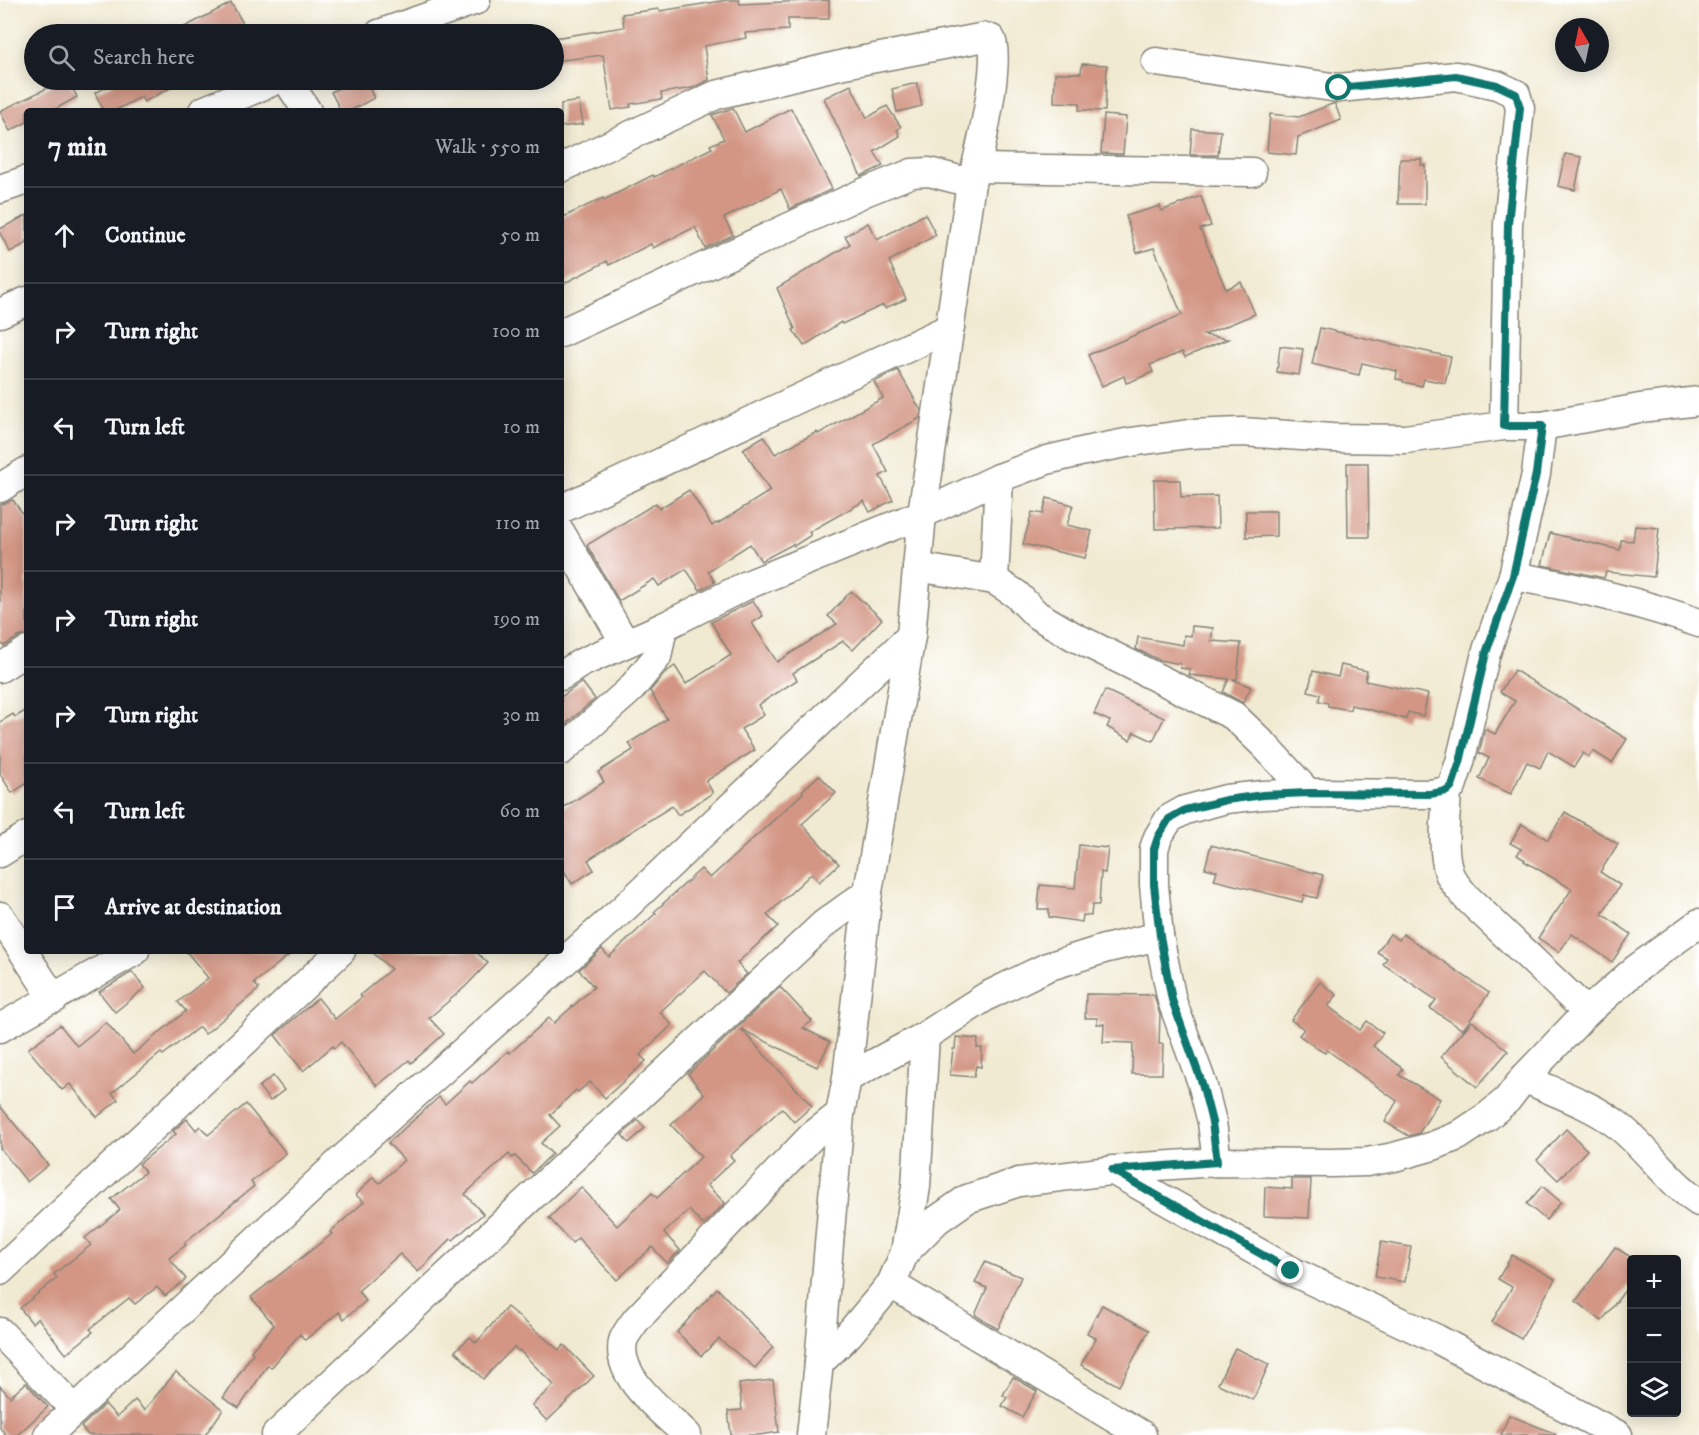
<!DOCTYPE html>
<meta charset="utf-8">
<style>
body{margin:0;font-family:"IM FELL DW Pica",serif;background:#242831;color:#f1f3f6}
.controls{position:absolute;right:18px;bottom:18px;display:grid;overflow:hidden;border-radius:6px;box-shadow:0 3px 15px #0003}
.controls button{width:54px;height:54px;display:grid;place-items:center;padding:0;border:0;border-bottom:2px solid #363941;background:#171b24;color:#f1f3f6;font:30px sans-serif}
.compass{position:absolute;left:1555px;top:18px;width:54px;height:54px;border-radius:50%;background:#171b24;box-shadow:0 3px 15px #0003;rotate:351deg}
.stop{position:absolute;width:18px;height:18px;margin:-14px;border:4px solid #0f766e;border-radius:50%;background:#fff}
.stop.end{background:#0f766e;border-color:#fff;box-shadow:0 2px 6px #0008}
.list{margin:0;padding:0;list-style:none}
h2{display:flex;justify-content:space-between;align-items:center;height:78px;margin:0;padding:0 24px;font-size:26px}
h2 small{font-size:20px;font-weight:400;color:#9ea1a6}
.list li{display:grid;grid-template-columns:39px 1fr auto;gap:18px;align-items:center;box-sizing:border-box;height:96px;padding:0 24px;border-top:2px solid #363941}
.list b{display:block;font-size:22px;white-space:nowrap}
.list em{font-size:20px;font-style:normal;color:#9ea1a6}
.icon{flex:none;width:33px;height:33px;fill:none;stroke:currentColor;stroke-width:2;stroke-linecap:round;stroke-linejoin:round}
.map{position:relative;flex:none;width:1699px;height:1435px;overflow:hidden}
.search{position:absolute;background:#171b24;box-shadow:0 3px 15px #0003;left:24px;top:24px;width:540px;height:66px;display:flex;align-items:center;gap:15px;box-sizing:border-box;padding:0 21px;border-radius:33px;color:#9ea1a6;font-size:22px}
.panel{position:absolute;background:#171b24;box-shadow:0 3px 15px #0003;left:24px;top:108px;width:540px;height:846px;border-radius:6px}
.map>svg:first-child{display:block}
.building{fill:#d39684}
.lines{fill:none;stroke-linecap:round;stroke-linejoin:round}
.minor-casing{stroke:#868377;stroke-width:31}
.minor{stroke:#fff;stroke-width:28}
.route{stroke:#0f766e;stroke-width:8}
</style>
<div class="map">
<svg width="1699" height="1435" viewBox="0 0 1699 1435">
<rect width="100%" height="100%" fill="#fff"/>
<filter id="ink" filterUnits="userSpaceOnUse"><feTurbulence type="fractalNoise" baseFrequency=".0167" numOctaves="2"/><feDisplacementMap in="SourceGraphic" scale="12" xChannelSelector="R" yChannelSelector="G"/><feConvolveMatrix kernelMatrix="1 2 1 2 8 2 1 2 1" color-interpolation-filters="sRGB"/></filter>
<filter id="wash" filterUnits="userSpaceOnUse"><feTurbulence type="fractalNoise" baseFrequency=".008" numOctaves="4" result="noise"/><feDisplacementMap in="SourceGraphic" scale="24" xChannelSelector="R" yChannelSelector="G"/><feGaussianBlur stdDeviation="1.35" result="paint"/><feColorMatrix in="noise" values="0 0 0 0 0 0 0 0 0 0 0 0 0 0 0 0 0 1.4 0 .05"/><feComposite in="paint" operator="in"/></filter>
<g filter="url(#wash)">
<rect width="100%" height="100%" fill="#f1ead2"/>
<g id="blocks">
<g class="building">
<path d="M727,0h12l1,4 89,-4v19h-41v11l-43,3 1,5 -42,8 5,34 -17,8 -31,5 1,6 -32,5 1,3 -19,3 -9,-55 -49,6v-23l70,-11 -2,-13 37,-5 1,2z"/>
<path d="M231,3l13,22 -17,9h-56z"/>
<path d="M1082,64l25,1 -2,46 -26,-1 1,-7 -26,-1 1,-29h26z"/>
<path d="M64,80h4l9,17 -25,14h-25v11l-17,9 -10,-20z"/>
<path d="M121,80h64l-41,22 -3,-5 -27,14h-10l-9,-18z"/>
<path d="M354,80h11l9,18 -24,13h-9l-10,-19z"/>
<path d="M917,83l5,23 -25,6 -5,-23z"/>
<path d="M851,85l16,33 20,-12 14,21 -4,3 3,6 -26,16 9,14 -22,10 -37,-78z"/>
<path d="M579,101l4,23 -22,3v-23z"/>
<path d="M1332,104h3l6,16 -43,17 -2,18 -29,-3 3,-38 29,3z"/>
<path d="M733,108l12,24 46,-24 41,81 -42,20 -9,-20 -57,29 9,17 -28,13 -10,-21 -42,21 -2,-4 -42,21 -2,-4 -46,24v-67l42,-20 1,2 49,-25 1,2 58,-29 -2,-3 14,-6 -12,-24z"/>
<path d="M1104,115l22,2 -3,37 -22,-1z"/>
<path d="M1192,129l29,2 -3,24h-28z"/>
<path d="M1565,154l17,3 -7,33 -17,-4z"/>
<path d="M1400,159h22l-1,6h4v39h-27z"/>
<path d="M1201,196l10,30 -11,3 26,60 15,-7 14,32 -51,21 24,4 -43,18 -3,-5 -32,13 3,7 -21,9 -6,2 -2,-7 -22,10 -14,-31 94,-40 -28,-67 -17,5 -11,-37 34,-10 1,5z"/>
<path d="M925,214l11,21 -47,26 17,38 -21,9 -2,-3 -41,19 -1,-2 -37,24 -11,-16 2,-1 -18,-41 73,-44 -5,-8 23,-13 9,17z"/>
<path d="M27,215v28l-17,9 -10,-19v-4z"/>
<path d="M1320,328l131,29 -6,26 -21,-4 -2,7 -19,-4v-2l-7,-1 1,-8 -35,-8 -3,12 -47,-11z"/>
<path d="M1280,346l23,3 -4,26 -22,-3z"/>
<path d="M898,370l23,41 -1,7 -47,26 15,28 -8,4 13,24 -23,12 -6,-11 -55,31 2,3 -17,11 -1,-2 -32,17 -11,-17 -42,27 7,11 -15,8 -14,-21 -27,17 -5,-7 -35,22 -32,-56 69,-42 3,6 30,-19 23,36 4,-3 1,1 53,-33 -27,-42 21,-13 11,18 42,-22 1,2 65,-36 -9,-16z"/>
<path d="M1347,463h21l1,74h-21z"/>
<path d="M1154,480h26l1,17 36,-1 1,32 -63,1z"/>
<path d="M1047,498l26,7 -6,20 25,6 -7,27 -62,-14 9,-32 11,2z"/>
<path d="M13,500l14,20v115l-9,2 -14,9 -4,-4v-137z"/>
<path d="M1246,511h30v25l-30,1z"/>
<path d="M1635,526l24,2 -5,49 -48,-5 -2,6 -62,-13 8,-32 70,17 1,-10 12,1z"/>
<path d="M851,591l31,28 -29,31 -10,-9 -50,32 4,7 -39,25 6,10 -23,14 14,21 -49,31 7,12 -35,22 -6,-9 -46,29 -38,25 6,10 -22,14 -11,-18v-57l43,-27 -6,-10 35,-22 -4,-7 38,-24 -17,-28 16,-19 9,-6 11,18 45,-29 -20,-33 42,-21 10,15 -11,7 25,39 60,-38 -9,-8z"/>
<path d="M1192,626l21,2 -2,13 30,2 -4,36h-5l19,8 -8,16 -20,-11 6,-13 -40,-4 1,-6 -10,-1 1,-4 -22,-4 -23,-11 2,-12 45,8 1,-10 7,1z"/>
<path d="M1341,665l26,6 -2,10 63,13 -5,22 -15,-4 -2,7 -55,-14 -1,5 -22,-4v-3l-9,-2 1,-7 -12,-3 5,-20 25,6z"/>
<path d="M1514,670l113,69 -15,24 -19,-12 -4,6 -6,-4 -9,14 -26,-16 -8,17 -13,-6 -16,32 -32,-15 10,-21 -10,-5 6,-24 10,5 20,-33 -15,-9z"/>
<path d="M582,682l13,17 -34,29v-31z"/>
<path d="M1105,690l59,28 -11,23 -19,-9 -4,8 -23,-13 3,-6 -16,-7z"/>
<path d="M27,710v73l-15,10 -12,-19v-52l13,-8 2,3z"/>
<path d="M819,775l17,18 -34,31 37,40 -20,18 -7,-9 -45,42 11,11 -41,37 10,11 -21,19 -21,-22 -45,41 12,13 -32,30 6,6 -41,37 -15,-16 -12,10 -2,-2 -26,25 10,11 -19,17 11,11 -20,19 -17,-17 -3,2 -3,-4 -44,40 18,20 -30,26 -2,-1 -33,33 -18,-18 -42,37 8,10 -22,18 -5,-7 -34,28 -5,-6 -29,34 -3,-3 -29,43 -16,-10 30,-45 -2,-2 23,-26 -23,-28 81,-63 -2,-2 34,-30 -8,-7 17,-18 7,6 24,-23 -16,-17 51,-46 6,7 25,-23 2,2 36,-32 2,2 39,-35 5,5 40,-36 -15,-17 23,-21 7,8 47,-44 -2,-1 47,-43 9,9 93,-85 -1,-2z"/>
<path d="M1565,812l53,32 -18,28 20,13 -18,29 29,20 -19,28 -40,-28 -13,18 -21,-14 34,-49 -48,-28 1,-1 -8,-5 4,-6 -11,-6 12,-19 26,16z"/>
<path d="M1079,845l29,3 -3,25 -4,-1 -2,33h-7l-1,11 -8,-1 -1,7 -33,-5v-8h-11l2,-24 35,3z"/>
<path d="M1211,845l112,30 -6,23 -13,-3 -2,7 -88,-22 3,-9 -12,-3z"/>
<path d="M1390,934l9,6 4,-6 86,59 -26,37 -33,-22 6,-8 -53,-36 4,-6 -10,-6z"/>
<path d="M186,951h108l-40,32 5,6 -54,45 -6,-7 -36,28 -2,-2 -49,40 6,7 -21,17 -27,-33 -8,6 -34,-41 32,-24 17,21 29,-24 27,32 53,-43 -8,-9 30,-24z"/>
<path d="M371,951h104l13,12 -23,24 -36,31 15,16 -33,29 -2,-3 -32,26 -36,-44 -7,6 -1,-2 -30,25 -28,-36 43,-37 17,21 27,-22 -2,-2 31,-26z"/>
<path d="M132,972l13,16 -30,24 -16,-20z"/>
<path d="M1320,982l17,13 -9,11 32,24 7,-9 16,12 -10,13 30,23 -4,6 41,24 -21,34 -10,3 -24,-14 12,-21 -70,-51 -2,3 -7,-4 -19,-14 5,-6 -13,-9z"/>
<path d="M780,987l32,34 -9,7 27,14 -13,25 -76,-38 71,77 -18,16 -12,-14 -52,48 4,4 -27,25 18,18 -22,22 -14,-15 -25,23 16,17 -13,13 -15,-16 -35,33 -39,-42 -6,5 -23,-25 32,-31 36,39 35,-33 5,5 44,-41 -30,-32 33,-31 -16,-20z"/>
<path d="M1086,994l68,1 6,20 -1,29h4l-1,30h-30l1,-31 -30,-1 1,-18h-7v-6h-12z"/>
<path d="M1472,1021l36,30 -31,36 -36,-30z"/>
<path d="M956,1037l22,2 -1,9h5l-1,19 -5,-1 -2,11 -24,-2 3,-26h2z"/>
<path d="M273,1076l11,14 -14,11 -11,-14z"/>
<path d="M246,1104l40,49 -35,29 3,4 -70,57 2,2 -17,13 17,21 -21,17 -8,-9 -22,17 -6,-6 -39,31 3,3 -27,22 -28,-36 -6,5 -12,-15 37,-30 -3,-4 37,-29 -6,-7 35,-28 -9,-11 34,-27 -6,-8 37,-30 -3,-3 14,-12 9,11 4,-4 8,9z"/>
<path d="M0,1106l48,59 -21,17 -27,-34z"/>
<path d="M638,1120l7,8 -16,15 -7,-8z"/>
<path d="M1566,1129l21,21 -29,30 -21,-20z"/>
<path d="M1292,1179h19l-2,39 -45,-2 1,-29 27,2z"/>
<path d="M1542,1186l19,16 -15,18 -19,-16z"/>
<path d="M1381,1242l30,5 -6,35 -30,-5z"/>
<path d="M1615,1247l17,11v23l-30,40 -26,-20z"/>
<path d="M1512,1255l43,24 -34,60 -29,-17 20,-35 -14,-8z"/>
<path d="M985,1262l36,15 -23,52 -23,-14 12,-27 -12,-5z"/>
<path d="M717,1288l56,59 -18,21 -36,-29 -18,17 -24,-24z"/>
<path d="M1102,1305l47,25 -30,56 -38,-21 15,-27 -9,-5z"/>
<path d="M507,1307l52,43 5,-5 30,31 -47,45 -15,-16 22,-20 -35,-35 -1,1 -4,-4 -31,32 -28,-28 15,-14 6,6z"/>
<path d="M1235,1348l34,16 -16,36 -35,-16z"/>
<path d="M176,1372l47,38 -18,25h-117l-7,-8 24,-23 12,13 18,-17 9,10z"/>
<path d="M1013,1377l24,14 -15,26 -20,-11 5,-9 -4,-2z"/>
<path d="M773,1380l6,52 -20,3h-28l-3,-24 14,-1 -3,-26z"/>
<path d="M26,1383l22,24 -31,28h-11l-6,-7v-42l10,11z"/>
<path d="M1509,1415l47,19v1h-55z"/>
</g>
</g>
</g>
<g filter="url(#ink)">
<use href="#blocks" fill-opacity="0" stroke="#868377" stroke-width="1.5"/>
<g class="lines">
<defs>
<g id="minor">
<path d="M379,34l97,-34"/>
<path d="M1156,62l183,26 117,-12 41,9 19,9 4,14 -12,116 -4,202"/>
<path d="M287,80l20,31"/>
<path d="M203,111l73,-31"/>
<path d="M561,168l155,-73 128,-31 141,-27 6,2c11,18 -12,121 -20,144l-49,331 -11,122 -43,256 -21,186 -7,36 -21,249 -8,72"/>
<path d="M976,168l276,4"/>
<path d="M0,189l27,-9"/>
<path d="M0,313l27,-12"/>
<path d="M561,333l304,-141 47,-19 17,-1 42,11"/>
<path d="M0,488l27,-17"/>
<path d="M561,509l389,-181"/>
<path d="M561,533l64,110"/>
<path d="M917,567l77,13 22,14 21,21 36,21 161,80 32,31 42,46"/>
<path d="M1513,576c64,11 124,25 186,47"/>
<path d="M994,580l5,-102"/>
<path d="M0,668l27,-17"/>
<path d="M561,676l20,-13 82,-36 84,-42 175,-71 77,-36 48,-18 38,-9 46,-9 58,-8 53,-2 90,6 73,1 99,-13h38l98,-18 59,-7"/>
<path d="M561,751l70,-62 26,-32 6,-30"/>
<path d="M1447,791c-1,27 -6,56 2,82 3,9 11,16 17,24l121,115"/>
<path d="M0,853l27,-17"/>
<path d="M0,916l54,83"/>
<path d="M0,1028l135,-77"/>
<path d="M847,1078l78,-42 62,-40 60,-29 57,-18 55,-13"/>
<path d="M1524,1078c29,14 66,26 91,45 31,23 51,57 84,79"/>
<path d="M1217,1162l-5,-40 -10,-39 -30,-82 -13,-65 -5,-51v-36l4,-12 11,-18 16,-9 41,-11 37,-4 45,-2 122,1 17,-3 5,-5 8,-24 26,-109 27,-77 23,-102 6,-48"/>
<path d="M1112,1170l179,101 146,68 181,96"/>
<path d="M905,1252l11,-65 9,-151"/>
<path d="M0,1271l341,-320"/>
<path d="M891,1284l251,151"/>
<path d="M0,1332l75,78"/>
<path d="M819,1363l30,-29 42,-50 14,-32 32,-32 30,-21 52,-17 123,-15 75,-5 115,1 35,-1 27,-5 39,-11 25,-10 30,-20 19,-16 17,-22 63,-66 49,-43 63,-46"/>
<path d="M48,1435l298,-279 276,-246 289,-274"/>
<path d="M276,1435l548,-511 44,-32"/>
<path d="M687,1435c-23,-23 -72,-57 -64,-94 2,-7 9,-15 13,-21l176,-184 28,-22"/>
</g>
</defs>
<use href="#minor" class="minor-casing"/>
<use href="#minor" class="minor"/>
</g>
</g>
<g class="lines" filter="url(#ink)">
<path class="route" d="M1291,1271l-179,-101 105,-8 -5,-40 -10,-39 -30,-83 -12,-64 -6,-51v-36l4,-12 11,-18 16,-9 41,-10 37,-5 45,-2 122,1 17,-3 5,-5 8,-24 26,-109 27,-77 23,-102 6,-48h-38l4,-202 12,-116 -4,-14 -19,-9 -41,-9 -117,12"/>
</g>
</svg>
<div class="controls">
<button>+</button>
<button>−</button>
<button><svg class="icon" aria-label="layers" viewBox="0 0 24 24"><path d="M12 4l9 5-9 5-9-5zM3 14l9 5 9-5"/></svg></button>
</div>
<svg class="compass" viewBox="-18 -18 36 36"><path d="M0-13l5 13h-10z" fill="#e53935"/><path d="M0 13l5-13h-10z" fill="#9ea1a6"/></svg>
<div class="stop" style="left:1339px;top:88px"></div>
<div class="stop end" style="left:1291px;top:1271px"></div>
<div class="search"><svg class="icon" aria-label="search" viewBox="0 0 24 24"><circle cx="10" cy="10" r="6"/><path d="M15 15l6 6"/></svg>Search here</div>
<section class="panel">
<h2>7 min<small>Walk · 550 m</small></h2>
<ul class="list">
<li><svg class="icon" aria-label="ahead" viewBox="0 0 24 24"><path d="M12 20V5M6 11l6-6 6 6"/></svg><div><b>Continue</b></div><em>50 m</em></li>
<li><svg class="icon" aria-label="right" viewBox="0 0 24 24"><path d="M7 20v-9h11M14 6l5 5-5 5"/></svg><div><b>Turn right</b></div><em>100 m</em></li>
<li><svg class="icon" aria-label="left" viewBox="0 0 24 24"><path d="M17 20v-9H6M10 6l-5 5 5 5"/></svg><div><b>Turn left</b></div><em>10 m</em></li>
<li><svg class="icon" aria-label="right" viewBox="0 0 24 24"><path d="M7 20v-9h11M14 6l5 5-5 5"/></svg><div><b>Turn right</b></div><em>110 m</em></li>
<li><svg class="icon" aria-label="right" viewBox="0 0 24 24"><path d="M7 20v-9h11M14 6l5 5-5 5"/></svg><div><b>Turn right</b></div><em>190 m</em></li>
<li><svg class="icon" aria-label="right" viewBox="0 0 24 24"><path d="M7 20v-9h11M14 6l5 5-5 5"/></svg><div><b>Turn right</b></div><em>30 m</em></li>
<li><svg class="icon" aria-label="left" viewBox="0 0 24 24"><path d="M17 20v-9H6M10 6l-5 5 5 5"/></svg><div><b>Turn left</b></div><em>60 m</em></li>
<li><svg class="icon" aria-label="arrive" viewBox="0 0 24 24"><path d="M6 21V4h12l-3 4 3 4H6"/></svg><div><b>Arrive at destination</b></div></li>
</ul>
</section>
</div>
